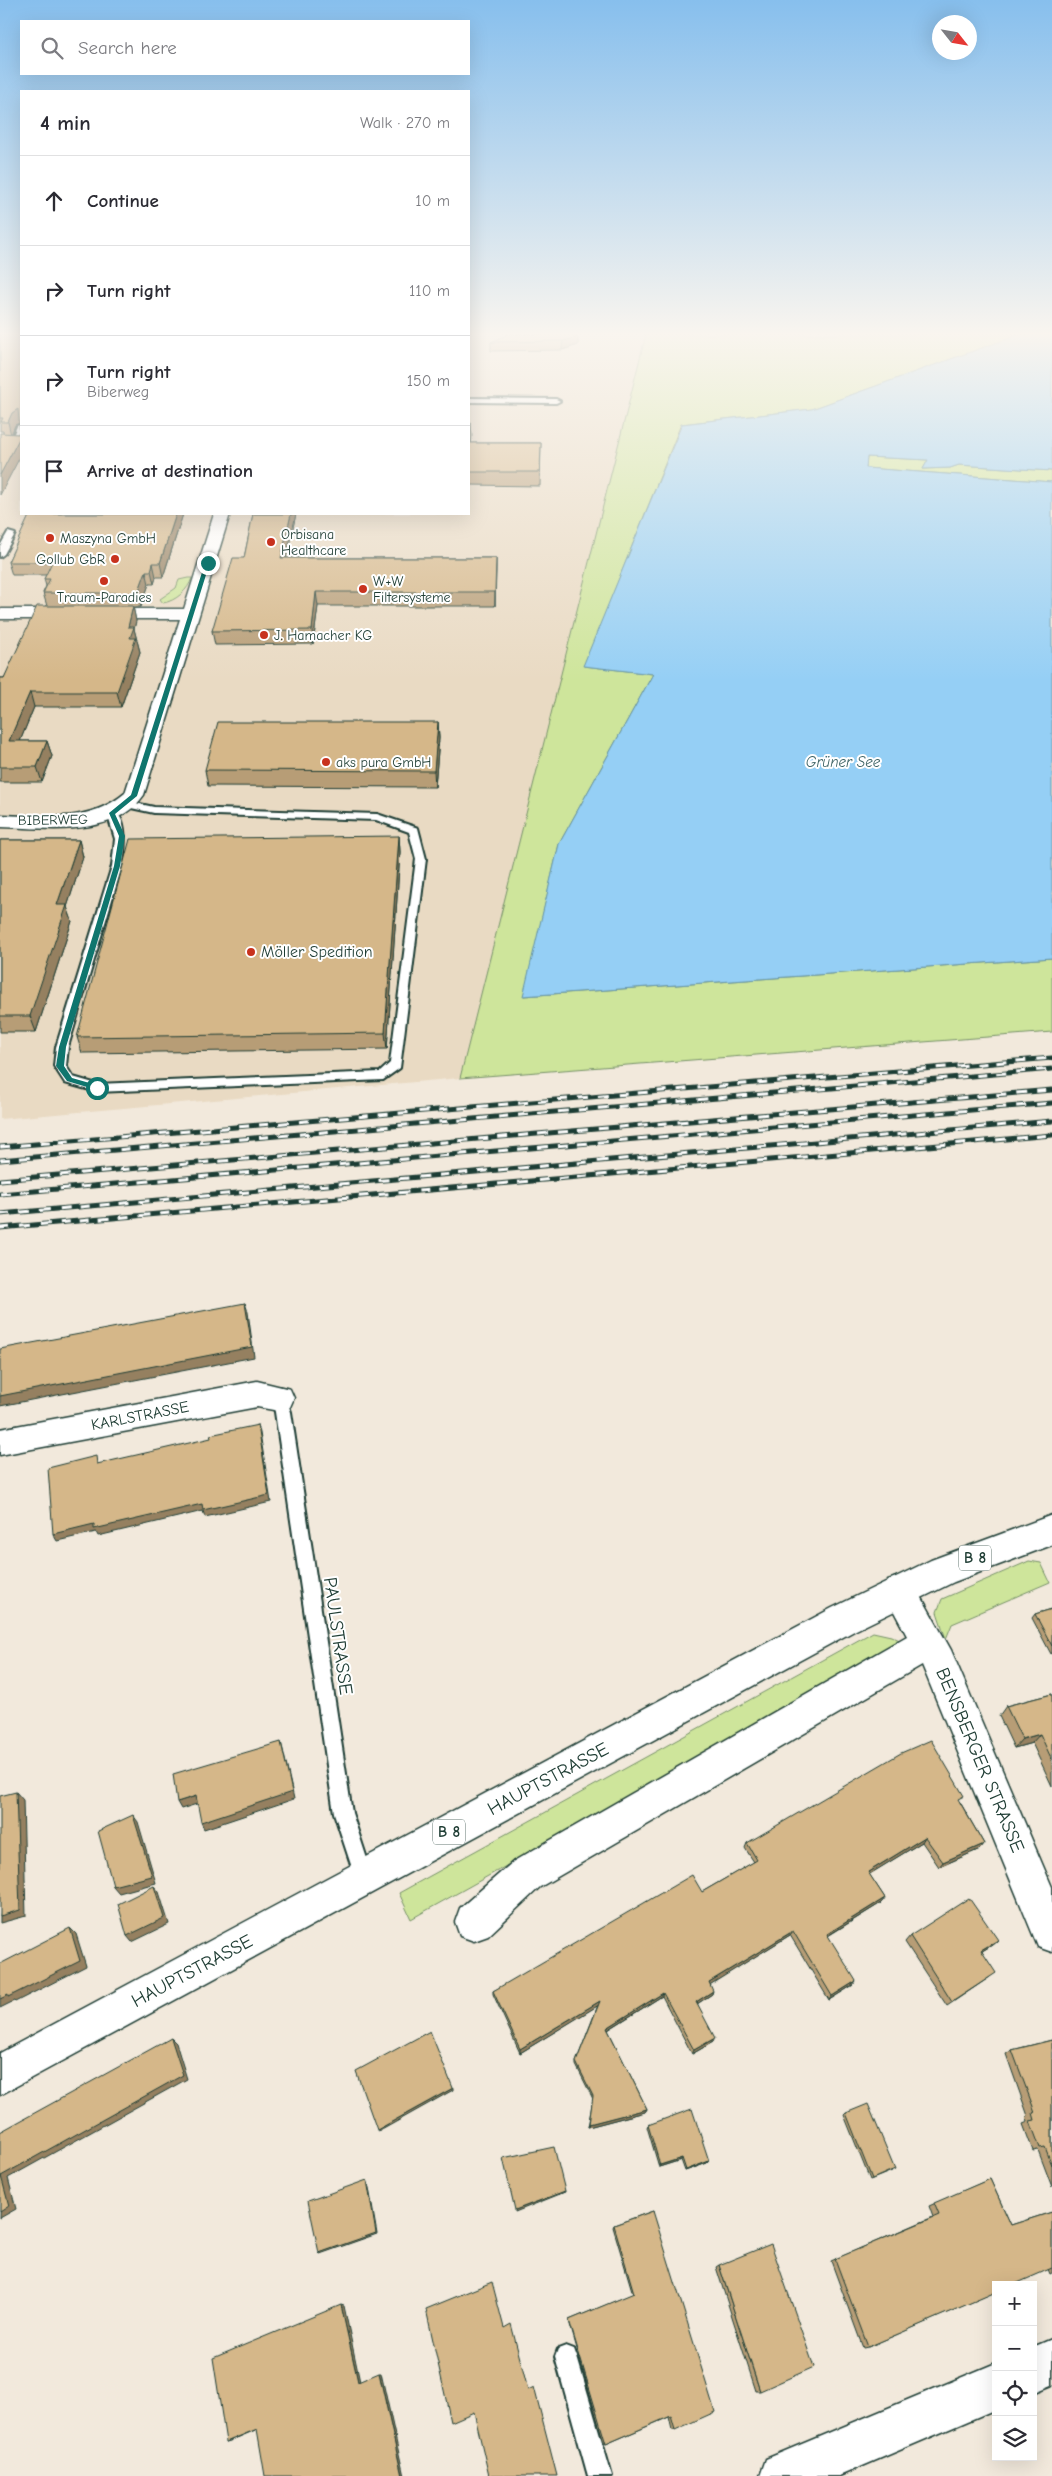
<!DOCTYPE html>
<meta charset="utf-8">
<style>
body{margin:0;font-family:"Comic Neue",sans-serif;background:#f7f7f7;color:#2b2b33}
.controls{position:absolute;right:15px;bottom:15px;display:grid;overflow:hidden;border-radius:0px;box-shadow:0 5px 20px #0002}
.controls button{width:45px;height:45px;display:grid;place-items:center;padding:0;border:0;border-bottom:1px solid #e1e1e2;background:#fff;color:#2b2b33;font:25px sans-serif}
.compass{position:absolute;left:932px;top:15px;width:45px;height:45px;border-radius:50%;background:#fff;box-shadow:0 5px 20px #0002;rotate:121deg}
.stop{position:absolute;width:15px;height:15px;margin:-11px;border:4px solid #0f766e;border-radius:50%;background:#fff}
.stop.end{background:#0f766e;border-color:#fff;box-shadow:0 1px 5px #0008}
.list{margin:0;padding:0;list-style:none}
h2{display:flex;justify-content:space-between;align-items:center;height:65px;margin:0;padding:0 20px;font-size:21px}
h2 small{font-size:16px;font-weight:400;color:#7c7c81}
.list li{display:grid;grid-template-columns:32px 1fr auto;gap:15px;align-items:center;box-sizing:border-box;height:90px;padding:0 20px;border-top:1px solid #e1e1e2}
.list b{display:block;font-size:19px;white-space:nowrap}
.list p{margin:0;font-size:16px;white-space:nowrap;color:#7c7c81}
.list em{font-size:16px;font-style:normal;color:#7c7c81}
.icon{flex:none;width:28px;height:28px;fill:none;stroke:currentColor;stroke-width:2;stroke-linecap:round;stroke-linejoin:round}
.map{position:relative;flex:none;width:1052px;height:2476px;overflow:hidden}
.search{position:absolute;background:#fff;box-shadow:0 5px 20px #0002;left:20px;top:20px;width:450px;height:55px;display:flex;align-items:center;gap:12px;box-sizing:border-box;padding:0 18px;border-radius:0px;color:#7c7c81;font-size:19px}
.panel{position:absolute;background:#fff;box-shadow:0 5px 20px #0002;left:20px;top:90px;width:450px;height:425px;border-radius:0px}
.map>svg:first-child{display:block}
.built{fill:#e9dac3}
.green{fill:#cee59b;stroke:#769168}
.water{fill:#95cff5;stroke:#6695a8}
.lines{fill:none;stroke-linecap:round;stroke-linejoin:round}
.lane-casing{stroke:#1f3d34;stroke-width:4}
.street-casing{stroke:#1f3d34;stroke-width:3}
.primary-casing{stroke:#1f3d34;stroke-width:3}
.lane{fill:#fff;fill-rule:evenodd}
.street{fill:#fff;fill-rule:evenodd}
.primary{fill:#fff;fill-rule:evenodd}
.rail-casing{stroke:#1f3d34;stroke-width:5}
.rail{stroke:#fff;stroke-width:3;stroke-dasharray:10;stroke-linecap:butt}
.wall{fill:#b79d76;stroke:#1f3d34;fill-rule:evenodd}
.shaded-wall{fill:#958060;stroke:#1f3d34}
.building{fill:#d5b789;stroke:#1f3d34}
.route{fill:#0f766e}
.poi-dot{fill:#c8321e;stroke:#fff;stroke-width:2}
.labels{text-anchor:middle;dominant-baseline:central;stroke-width:4;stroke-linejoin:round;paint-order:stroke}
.far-poi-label{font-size:14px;fill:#1f3d34;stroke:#fff;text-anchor:start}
.far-street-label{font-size:14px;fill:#1f3d34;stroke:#fff}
.far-water-label{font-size:15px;font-style:italic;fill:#3c6264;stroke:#fff}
.shield{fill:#fff;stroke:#627771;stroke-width:1}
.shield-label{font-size:15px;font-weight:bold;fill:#1f3d34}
.poi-label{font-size:16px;fill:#1f3d34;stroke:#fff;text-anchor:start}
.street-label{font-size:16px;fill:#1f3d34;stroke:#fff}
.near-street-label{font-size:19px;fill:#1f3d34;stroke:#fff}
</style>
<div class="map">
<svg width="1052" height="2476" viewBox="0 0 1052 2476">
<rect width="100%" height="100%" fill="#f2e9dc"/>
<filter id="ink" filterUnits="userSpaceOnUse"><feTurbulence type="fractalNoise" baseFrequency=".02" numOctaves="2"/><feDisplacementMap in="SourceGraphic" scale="10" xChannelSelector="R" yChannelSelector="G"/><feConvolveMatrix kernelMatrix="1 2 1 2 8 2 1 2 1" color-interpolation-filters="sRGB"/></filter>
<g filter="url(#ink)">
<path class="built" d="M0,334h21v180h448v-180h177l-186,744 -460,41z"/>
<g class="green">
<path d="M646,334h375l-209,75 -131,15 -97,242 69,8 -94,170 -35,152 528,-38v74l-592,46z"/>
<path d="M867,457l61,3 -5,9 27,-1 9,-3 93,6v11l-186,-14z"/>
<path d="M188,578h4c-4,12 -16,23 -29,25l-3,-4 16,-11 3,-8z"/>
<path d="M1029,1561l12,2 9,19 -98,42 -6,15 -9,-27 5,-13z"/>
<path d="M873,1632l18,4 15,7 -495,276 -12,-26z"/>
</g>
<path class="water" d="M1021,334h31v137l-93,-6 -9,3 -27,1 5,-9 -61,-3 -1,11 186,14v476l-529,38 36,-152 94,-170 -70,-8 99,-242 130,-15z"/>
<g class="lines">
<defs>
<g id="lane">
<path d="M469,398l87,1 4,2 -4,2 -87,-1z"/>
<path d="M21,424v8l-4,9 -7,2 7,-17z"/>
<path d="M8,532l7,2 -11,20 -4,3v-11z"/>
<path d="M126,801l28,6 223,7 41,14 8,31 -26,209 -17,12 -286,12 -32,-9 -11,-17 2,-19 56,-181 3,-27 -8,-26 5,-3c17,5 13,43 10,56l-54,181 -2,19 7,11 24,7 283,-12 10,-9 26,-204 -7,-27 -33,-12 -222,-7 -32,-7 -1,-2z"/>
<path d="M279,1392l5,1 7,19 61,401 21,64 -2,7 -7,2 -7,-2 -2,-7 -21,-64 -59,-401 -4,-14 3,-5z"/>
<path d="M566,2346l8,3 3,8 35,119h-24l-33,-119 3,-8z"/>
</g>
<g id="street">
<path d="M214,514h16l-86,281c-30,44 -99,33 -144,32v-12c45,1 88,9 125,-22l55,-174h-180v-10h184z"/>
<path d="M257,1381l33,8 4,9 -4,9 -11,4 -22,-4 -257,48v-26z"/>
<path d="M900,1576l12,4 39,70 101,237v65l-14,-5 -116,-282 -382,222 -52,49 -14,5 -14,-5 -5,-14 5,-14 54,-47 393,-225 -24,-45 5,-11z"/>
<path d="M1052,2339v46l-19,8v-46z"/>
<path d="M996,2363v46l-157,67h-79l6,-17z"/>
</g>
<path id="primary" d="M1052,1515v30l-98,37 -98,48 -856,465v-42l832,-445 99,-48z"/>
</defs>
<use href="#lane" class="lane-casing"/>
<use href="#street" class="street-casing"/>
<use href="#primary" class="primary-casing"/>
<use href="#lane" class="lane"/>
<use href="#street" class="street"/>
<use href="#primary" class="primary"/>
<defs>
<g id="rail">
<path d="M0,1147l1052,-89"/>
<path d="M0,1160l1052,-91"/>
<path d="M0,1180l1052,-90"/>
<path d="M0,1194l1052,-91"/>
<path d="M0,1214l1052,-93"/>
<path d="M0,1228l1052,-93"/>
</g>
</defs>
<use href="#rail" class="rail-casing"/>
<use href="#rail" class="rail"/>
</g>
<g class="wall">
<path d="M0,334h21v121l-18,-22v-2h-3zM19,423l1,9 -2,2h-6l3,-9z"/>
<path d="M578,337v8l-16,5 -71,1v-9z"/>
<path d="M469,422l2,1v20h70l-1,43 -71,-1z"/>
<path d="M30,514h153l-20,63h-7l-2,7h-5l-8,23h-8l3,14 -2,8 6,23 -19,55h-87l-14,34h27l5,15 -10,26h-42v-104h4l43,-72 -4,-13 3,-7 -2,-7 2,-4h-34l-4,-13z"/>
<path d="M253,514h43l-10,44h210l-1,48h-177l-5,38 -98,1 -3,-14 32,-73z"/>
<path d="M438,722l1,16 -4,49 -227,-1 -3,-16z"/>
<path d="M399,836l1,16 -13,197 -305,4 -5,-16z"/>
<path d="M0,840h79l4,17 -16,50 5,14 -36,111h-36z"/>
<path d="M1052,1609v45h-1l-19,-36 3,-4z"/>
<path d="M1052,1694v92l-20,-43 -18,5 -15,-32 7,-10z"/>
<path d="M960,1802l24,42 -4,5 -41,18 -17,-25 -53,32 16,24 -4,5 -53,33 25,49 -24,15 -39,-65 -80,49 2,10 -15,10 16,38 -21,12 -30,-58 -54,34 39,79 -2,3 -57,15 5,-28 -17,-34v-3l22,-57 -78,48 -27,-59v-3l209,-99 52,-30 -9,-14 2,-5z"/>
<path d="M910,1936l88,4 -6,5 -10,6 8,26 -43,29 -42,-64z"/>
<path d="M1052,2040v147l-14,-37 -5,1 -10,-27 5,-2 -2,-5 2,-1 -22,-62 6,-4z"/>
<path d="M846,2113l46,58 -22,9 -26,-65z"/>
<path d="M648,2125l59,38 -22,8 -4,-11 -22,7 -12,-40z"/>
<path d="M990,2179l21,46 41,-13v61l-2,1 -2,-5 -180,78 -5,1 -32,-87 102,-44 -4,-11z"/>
<path d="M653,2211l22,219h-3l-3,-13 -63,27 -2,-1 -35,-122v-1l64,-26 -20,-67 1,-2z"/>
<path d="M719,2265l41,126h-4l-40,-124z"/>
</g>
<g class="shaded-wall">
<path d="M578,337v8l-16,5 1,-9z"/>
<path d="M18,409l3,13 -6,3 -4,10 -3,-13 4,-9z"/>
<path d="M471,423l1,13 -2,20v-13z"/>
<path d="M21,435v20l-21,40v-20z"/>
<path d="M176,514h7l-20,63 -3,-14z"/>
<path d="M291,514h5l-13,58 -2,-14z"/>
<path d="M496,558v14l-1,34v-14z"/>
<path d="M153,563l3,14 -2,7 -3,-13z"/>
<path d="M146,571l3,13 -8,23 -3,-14z"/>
<path d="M316,592l2,14 -5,38 -1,-14z"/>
<path d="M133,606l3,15 -2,8 6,23 -19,55 -4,-15 11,-65z"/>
<path d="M30,692l4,15 -20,49 -5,-15z"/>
<path d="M438,722l1,16 -4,49 -1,-16z"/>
<path d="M47,741l5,15 -10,26 -5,-15z"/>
<path d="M399,836l1,16 -13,197 -2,-16z"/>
<path d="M79,840l4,17 -16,50 5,14 -36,111 -6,-16 27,-111z"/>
<path d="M245,1303l3,9 6,45 -254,49v-10z"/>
<path d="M258,1425l2,8 11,69 -66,15 -2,-6 -105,25 -2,-4 -39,9 -4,-7z"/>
<path d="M1040,1734l-8,9 -18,5 8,-9z"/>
<path d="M281,1742l2,8 11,49 -90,30 -3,-7z"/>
<path d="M16,1792l7,8 3,116 -26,7v-7z"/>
<path d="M196,1796l4,7 -19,6 -4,-7z"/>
<path d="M133,1815l5,7 18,61 -37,10 -6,-7z"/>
<path d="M925,1837l-3,5 -57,35 3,-5z"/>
<path d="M984,1844l-4,5 -41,18 4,-5z"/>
<path d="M154,1886l5,6 10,32 -37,18 -5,-6z"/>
<path d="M885,1898l-4,5 -57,35 3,-4z"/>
<path d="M70,1928l6,6 10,32 -71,36 -1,-1 -14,7v-9z"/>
<path d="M793,1931l-3,4 -82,51 1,-4z"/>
<path d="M998,1940l-6,5 -16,10 5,-5z"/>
<path d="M856,1981l-3,4 -24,15 3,-4z"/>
<path d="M713,1991l-1,3 -18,12 2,-4z"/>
<path d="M663,1993l-1,3 -56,35 1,-3z"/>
<path d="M600,2001l-1,4 -79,48v-4z"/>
<path d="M171,2038l5,5 11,36 -179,99 8,31 -16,9 1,-42z"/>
<path d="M715,2038l-2,4 -21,12 2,-4z"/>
<path d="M453,2088v2l-75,42 -1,-2z"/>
<path d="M647,2109l-2,3 -57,15 1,-3z"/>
<path d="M682,2158l-1,2 -22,7 1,-2z"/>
<path d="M709,2161l-2,2 -22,8 1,-1z"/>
<path d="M367,2180l1,2 9,52 -57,20 -1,-1z"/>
<path d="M565,2191v1l-50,20v-2z"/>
<path d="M341,2305l3,1 16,76h-2z"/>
<path d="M379,2373h2l23,103h-2z"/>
<path d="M260,2428l-30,13 -4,1 31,-13z"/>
</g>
<g class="building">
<path d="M0,334h21v101l-21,40v-42l18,1 2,-2 -2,-23 -6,4 -4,9h-7l2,-4h-3z"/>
<path d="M509,334h68l1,3 -15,4 -72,1z"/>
<path d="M469,422l2,1 -1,20h71l-1,29h-71z"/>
<path d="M30,514h146l-16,49h-7l-2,8h-5l-8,22h-95l7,-14h-6l8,-17h-44z"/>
<path d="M253,514h38l-10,44h215l-1,34h-179l-4,38 -100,1 21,-73h11z"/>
<path d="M37,606h96l-5,21h6l-4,11h6l-19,54h-87l-21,49h38l-10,26h-37v-89h4z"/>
<path d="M218,722h220l-4,49 -229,-1z"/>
<path d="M399,836l-14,197 -308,4 53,-198z"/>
<path d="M0,840h79l-22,65h10l-37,111h-30z"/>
<path d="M245,1303l7,44 -252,49v-47z"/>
<path d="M258,1425l11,70 -66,15 -1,-6 -108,25v-5l-41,10 -5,-66 48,-12 1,8 114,-26 -1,-3z"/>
<path d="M1052,1609v37l-17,-32z"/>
<path d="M1052,1694v66l-12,-26 -18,5 -16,-33z"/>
<path d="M931,1740l33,56 -6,3 26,45 -41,18 -18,-25 -57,35 17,26 -58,36 29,47 -24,15 -39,-65 -84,51 4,9 -17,11 19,36 -21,12 -31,-57 -56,35 40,81 -58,15 4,-28 -17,-34 24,-61 -80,48 -27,-58 199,-116 10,17 55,-32 -10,-17 154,-90z"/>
<path d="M281,1742l11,50 -91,30 -5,-26 -19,6 -4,-28z"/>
<path d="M16,1792l4,118 -20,6v-120z"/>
<path d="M133,1815l19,61 -39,10 -15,-55z"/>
<path d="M154,1886l10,32 -37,18 -9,-32z"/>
<path d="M969,1898l29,42 -17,10 15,23 -44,29 -42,-66z"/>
<path d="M70,1928l10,33 -72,36v-2l-8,4v-35z"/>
<path d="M430,2031l23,57 -76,42 -21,-59z"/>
<path d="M171,2038l12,37 -182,101 8,30 -9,6v-80z"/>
<path d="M1052,2040v125l-7,-18 -5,1 -10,-27 5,-1 -2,-7 2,-1 -23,-62z"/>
<path d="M868,2104l27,65 -23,10 -26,-66z"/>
<path d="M692,2109l17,52 -23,9 -4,-12 -22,7 -12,-40z"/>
<path d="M554,2147l11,44 -50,19 -12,-52z"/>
<path d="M990,2179l21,46 41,-13v56l-39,17h-17v7l-128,55 -33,-88 104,-44 -5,-12z"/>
<path d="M367,2180l9,53 -57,20 -11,-52z"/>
<path d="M653,2211l62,201 -40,18 -4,-14 -65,28 -37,-124 65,-27 -20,-68z"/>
<path d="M771,2244l43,123 -54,24 -41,-126z"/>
<path d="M492,2282l12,46 7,-4 17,66 6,-3 23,89h-68l-15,-64 -23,10 -25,-113z"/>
<path d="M341,2305l17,77 21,-9 23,103h-137l-8,-47 -31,13 -13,-84z"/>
</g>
</g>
<linearGradient id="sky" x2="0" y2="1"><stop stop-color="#87bfed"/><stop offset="0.49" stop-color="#f9f5ef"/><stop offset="1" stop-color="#f9f5ef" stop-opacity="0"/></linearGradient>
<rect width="1052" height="681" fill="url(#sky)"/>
<path class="route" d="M210,562l-73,234 -22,18 10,22 -5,30 -54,181 -2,19 8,12 28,8v4h-3l-30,-9 -11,-15 3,-19 55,-181 5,-30 -10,-23 22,-18 74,-232z"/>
<g class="poi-dot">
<circle cx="50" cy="538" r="5"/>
<circle cx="271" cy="542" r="5"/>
<circle cx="115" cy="559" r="5"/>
<circle cx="104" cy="581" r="5"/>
<circle cx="363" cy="589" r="5"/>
<circle cx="264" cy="635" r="5"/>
<circle cx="326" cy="762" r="5"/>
<circle cx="251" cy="952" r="5"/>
</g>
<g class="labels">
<g class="far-poi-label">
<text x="281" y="534">Orbisana<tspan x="281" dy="16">Healthcare</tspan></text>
<text x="60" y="538">Maszyna GmbH</text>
<text x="105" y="559" text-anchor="end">Gollub GbR</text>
<text x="373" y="581">W+W<tspan x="373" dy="16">Filtersysteme</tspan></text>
<text x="104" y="597" text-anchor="middle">Traum-Paradies</text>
<text x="274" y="635">J. Hamacher KG</text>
<text x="336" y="762">aks pura GmbH</text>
</g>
<g class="far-street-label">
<text transform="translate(53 820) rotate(-1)">BIBERWEG</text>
</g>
<g class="far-water-label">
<text x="843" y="762">Grüner See</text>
</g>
<g class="shield">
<rect x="959" y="1545.5" width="32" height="25" rx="4"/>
<rect x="433" y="1819.5" width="32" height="25" rx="4"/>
</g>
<g class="shield-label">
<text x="975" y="1558">B 8</text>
<text x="449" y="1832">B 8</text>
</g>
<g class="poi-label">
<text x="261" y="952">Möller Spedition</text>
</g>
<g class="street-label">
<text transform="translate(140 1416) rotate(-11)">KARLSTRASSE</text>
</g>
<g class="near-street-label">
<text transform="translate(338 1636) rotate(82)">PAULSTRASSE</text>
<text transform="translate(980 1760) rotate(67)">BENSBERGER STRASSE</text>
<text transform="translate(548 1779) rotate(-28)">HAUPTSTRASSE</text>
<text transform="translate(192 1971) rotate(-28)">HAUPTSTRASSE</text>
</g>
</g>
</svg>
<div class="controls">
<button>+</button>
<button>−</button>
<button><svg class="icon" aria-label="locate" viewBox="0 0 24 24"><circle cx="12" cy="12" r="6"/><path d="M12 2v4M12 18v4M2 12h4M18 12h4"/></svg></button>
<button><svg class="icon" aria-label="layers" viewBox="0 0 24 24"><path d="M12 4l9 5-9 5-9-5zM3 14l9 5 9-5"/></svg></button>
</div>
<svg class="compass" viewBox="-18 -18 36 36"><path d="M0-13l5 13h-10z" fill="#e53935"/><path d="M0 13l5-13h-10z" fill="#7c7c81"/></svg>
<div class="stop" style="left:97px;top:1088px"></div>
<div class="stop end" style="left:208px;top:563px"></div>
<div class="search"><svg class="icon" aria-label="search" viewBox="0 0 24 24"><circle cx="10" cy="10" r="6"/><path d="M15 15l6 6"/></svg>Search here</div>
<section class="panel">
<h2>4 min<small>Walk · 270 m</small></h2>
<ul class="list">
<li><svg class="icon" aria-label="ahead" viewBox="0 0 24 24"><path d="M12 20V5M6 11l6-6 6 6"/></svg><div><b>Continue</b></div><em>10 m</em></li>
<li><svg class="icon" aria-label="right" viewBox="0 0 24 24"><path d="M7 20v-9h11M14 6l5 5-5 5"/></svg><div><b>Turn right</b></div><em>110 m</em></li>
<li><svg class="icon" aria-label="right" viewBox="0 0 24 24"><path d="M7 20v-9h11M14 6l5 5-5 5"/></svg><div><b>Turn right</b><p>Biberweg</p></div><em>150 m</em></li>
<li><svg class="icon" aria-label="arrive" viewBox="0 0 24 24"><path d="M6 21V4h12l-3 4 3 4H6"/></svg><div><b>Arrive at destination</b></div></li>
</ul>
</section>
</div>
